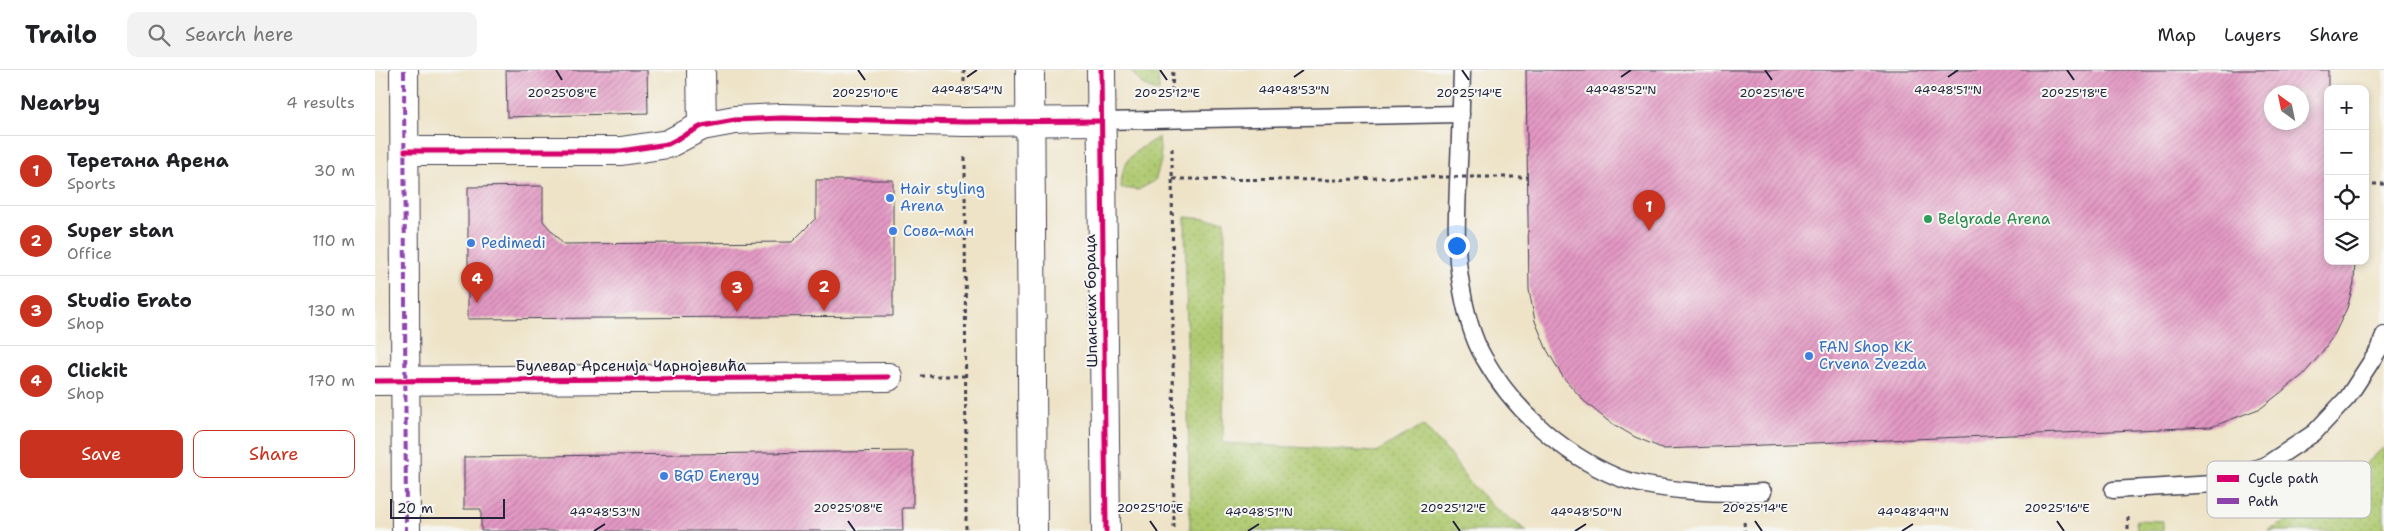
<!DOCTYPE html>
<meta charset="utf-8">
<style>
body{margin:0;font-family:"Shantell Sans",sans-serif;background:#f2f2f2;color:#202124}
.controls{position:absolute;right:15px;top:15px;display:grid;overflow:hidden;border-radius:10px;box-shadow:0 2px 8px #0003}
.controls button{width:45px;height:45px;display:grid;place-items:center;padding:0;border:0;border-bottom:1px solid #e0e0e0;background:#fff;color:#202124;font:25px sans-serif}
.compass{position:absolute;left:1889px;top:15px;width:45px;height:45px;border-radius:50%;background:#fff;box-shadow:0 2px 8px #0003;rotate:327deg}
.scale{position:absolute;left:15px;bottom:12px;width:115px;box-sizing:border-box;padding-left:5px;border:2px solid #22223b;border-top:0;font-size:14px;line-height:18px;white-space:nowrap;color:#22223b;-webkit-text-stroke:4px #f6f6f2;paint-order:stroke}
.you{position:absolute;left:1081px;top:175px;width:18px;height:18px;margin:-12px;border:4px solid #fff;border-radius:50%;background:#1a73e8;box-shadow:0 0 0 8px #1a73e833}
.badge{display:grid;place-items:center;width:32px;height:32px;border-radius:50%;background:#c8321e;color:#fff;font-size:16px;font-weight:700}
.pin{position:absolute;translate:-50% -41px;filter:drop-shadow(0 1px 2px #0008)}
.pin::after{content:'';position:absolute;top:26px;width:18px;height:15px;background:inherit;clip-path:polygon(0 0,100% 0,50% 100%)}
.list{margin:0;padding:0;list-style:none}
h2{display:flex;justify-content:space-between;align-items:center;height:65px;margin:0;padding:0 20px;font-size:21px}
h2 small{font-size:16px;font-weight:400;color:#757577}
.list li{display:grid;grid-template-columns:32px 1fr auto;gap:15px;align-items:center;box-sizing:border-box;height:70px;padding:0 20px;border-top:1px solid #e0e0e0}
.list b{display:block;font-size:19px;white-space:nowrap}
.list p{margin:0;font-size:16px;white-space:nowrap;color:#757577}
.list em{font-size:16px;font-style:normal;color:#757577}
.actions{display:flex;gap:10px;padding:15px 20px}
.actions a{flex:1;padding:11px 0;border:1px solid #c8321e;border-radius:10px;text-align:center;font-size:18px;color:#c8321e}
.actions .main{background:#c8321e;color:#fff}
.icon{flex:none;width:28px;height:28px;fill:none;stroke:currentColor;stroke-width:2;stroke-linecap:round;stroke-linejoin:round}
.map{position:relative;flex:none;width:2009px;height:461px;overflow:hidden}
header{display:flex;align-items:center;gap:30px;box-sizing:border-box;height:70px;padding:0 25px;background:#fff;border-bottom:1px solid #e0e0e0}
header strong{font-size:24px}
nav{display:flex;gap:28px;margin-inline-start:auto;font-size:18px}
.search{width:350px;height:45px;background:#f2f2f2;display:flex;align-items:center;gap:12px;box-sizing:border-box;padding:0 18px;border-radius:10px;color:#757577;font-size:19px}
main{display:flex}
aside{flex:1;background:#fff}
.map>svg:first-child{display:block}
.grass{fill:url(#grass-dots);stroke:#687655}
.building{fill:url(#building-hatch);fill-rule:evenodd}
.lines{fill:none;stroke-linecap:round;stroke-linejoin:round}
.service-casing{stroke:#413f50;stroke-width:19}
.minor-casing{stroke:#413f50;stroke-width:30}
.tertiary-casing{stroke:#413f50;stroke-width:30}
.path{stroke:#413f50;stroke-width:3;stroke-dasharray:4 4;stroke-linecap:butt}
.service{stroke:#fff;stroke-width:16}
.minor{stroke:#fff;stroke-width:28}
.tertiary{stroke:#fff;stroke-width:28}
.path-bridge{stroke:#413f50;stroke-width:3;stroke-dasharray:4 4;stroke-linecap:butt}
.quiet{stroke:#8e44ad;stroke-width:4;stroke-dasharray:8 4;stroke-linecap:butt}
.cycleway-casing{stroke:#f6f6f2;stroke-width:8}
.cycleway{stroke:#d6006c;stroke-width:5}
.ticks{fill:none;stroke:#22223b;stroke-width:2}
.shop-dot{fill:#3f7fe0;stroke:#f6f6f2;stroke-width:2}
.leisure-dot{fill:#2e9e5b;stroke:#f6f6f2;stroke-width:2}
.labels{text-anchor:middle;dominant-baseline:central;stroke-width:4;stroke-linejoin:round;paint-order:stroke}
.shop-label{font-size:15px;fill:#366cbe;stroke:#f6f6f2;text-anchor:start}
.leisure-label{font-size:15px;fill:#27864d;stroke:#f6f6f2;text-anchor:start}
.street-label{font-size:15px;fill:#22223b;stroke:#f6f6f2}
.key{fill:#f6f6f2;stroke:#b6b6bb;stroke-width:1}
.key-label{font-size:14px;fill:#22223b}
.ticks-label{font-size:12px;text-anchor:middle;fill:#22223b;stroke:#f6f6f2;stroke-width:4;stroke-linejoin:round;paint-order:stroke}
</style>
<header>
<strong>Trailo</strong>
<div class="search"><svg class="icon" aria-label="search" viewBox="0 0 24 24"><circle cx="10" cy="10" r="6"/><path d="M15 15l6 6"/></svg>Search here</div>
<nav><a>Map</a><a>Layers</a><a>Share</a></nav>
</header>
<main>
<aside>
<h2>Nearby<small>4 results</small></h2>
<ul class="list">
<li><span class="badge">1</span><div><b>Теретана Арена</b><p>Sports</p></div><em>30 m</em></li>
<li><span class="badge">2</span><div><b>Super stan</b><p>Office</p></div><em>110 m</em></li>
<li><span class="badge">3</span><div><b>Studio Erato</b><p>Shop</p></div><em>130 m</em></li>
<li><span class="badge">4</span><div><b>Clickit</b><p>Shop</p></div><em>170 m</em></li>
</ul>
<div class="actions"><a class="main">Save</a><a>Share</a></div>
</aside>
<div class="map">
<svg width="2009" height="461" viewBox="0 0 2009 461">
<defs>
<pattern id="grass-dots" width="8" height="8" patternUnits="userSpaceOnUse" patternTransform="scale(1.25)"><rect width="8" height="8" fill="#aec96f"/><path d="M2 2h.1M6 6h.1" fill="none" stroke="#95ac61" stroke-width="1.8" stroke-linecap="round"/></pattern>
<pattern id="building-hatch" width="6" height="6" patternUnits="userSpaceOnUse" patternTransform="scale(1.25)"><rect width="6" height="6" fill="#e499c4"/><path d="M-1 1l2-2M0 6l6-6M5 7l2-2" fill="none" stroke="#b87ca0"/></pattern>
</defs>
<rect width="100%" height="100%" fill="#f6f6f2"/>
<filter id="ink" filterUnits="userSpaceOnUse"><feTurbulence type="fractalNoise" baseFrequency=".02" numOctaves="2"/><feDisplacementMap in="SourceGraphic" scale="10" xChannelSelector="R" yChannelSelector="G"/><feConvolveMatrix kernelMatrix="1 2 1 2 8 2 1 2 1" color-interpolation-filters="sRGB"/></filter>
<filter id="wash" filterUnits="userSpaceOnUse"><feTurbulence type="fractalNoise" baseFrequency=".0096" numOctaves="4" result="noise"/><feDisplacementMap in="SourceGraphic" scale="20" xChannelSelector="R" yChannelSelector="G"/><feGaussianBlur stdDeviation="1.12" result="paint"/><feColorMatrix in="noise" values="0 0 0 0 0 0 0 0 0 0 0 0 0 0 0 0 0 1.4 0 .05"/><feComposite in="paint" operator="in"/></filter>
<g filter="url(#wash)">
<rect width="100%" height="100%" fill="#eee3c7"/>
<g class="grass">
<path d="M755,0h28l1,22 -15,-6z"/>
<path d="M784,67l2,24 -6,20 -17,9 -17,-2c1,-32 12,-35 38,-51z"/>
<path d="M810,147l40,4 -2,222 153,9 47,-27 24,26 23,32 25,25 32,23h-337z"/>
<path d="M2009,377v84h-117c45,-20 81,-50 117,-84z"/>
<path d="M1761,450l27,1v10h-26z"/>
</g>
<g id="blocks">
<g class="building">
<path d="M131,0h141l1,43 -141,4z"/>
<path d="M1151,0h802v191h27l-1,22 -7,25 -12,25 -15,22 -17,20 -42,33 -50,19 -547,22 -29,-12 -27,-16 -24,-20 -21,-24 -16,-27 -12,-29 -6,-31zM1896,22h30v30h-30z"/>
<path d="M441,110h77v136l-425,3v-132l75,-1v35l20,23 229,-2 24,-24z"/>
<path d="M538,381v57h-11l1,23h-422v-22h-17v-52z"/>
</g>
</g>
</g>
<g filter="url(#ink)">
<use href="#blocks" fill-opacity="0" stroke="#413f50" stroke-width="1"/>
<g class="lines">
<defs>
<g id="service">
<path d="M1087,0c-1,38 -2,76 -4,114 -1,31 -3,63 2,94 4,27 10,56 24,80 29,51 78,96 133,119 36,14 107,18 146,15"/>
<path d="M727,51l359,-7"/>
<path d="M1738,420l100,-6 53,-19 48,-32 34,-36 32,-49 4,-13"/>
</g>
<g id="minor">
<path d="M29,0l2,461"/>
<path d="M326,0l1,56"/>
<path d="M30,81h216l47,-7 34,-18 33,-6 47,-2 183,4 137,-1"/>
<path d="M0,311l513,-4"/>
</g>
<g id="tertiary">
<path d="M655,0l3,461"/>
<path d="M726,0l5,461"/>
</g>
</defs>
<use href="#service" class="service-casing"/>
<use href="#minor" class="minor-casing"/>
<use href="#tertiary" class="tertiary-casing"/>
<g class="path">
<path d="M589,0v18"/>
<path d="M797,22l1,-22"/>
<path d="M797,78l2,383"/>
<path d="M590,87l1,374"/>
<path d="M798,109l163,1 62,-3"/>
<path d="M1990,114h19"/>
<path d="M546,306h44"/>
<path d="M1753,447v14"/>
<path d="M1369,452l1,9"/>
</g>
<use href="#service" class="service"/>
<use href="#minor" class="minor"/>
<use href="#tertiary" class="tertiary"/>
<path class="path-bridge" d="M1023,107h130"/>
<path class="quiet" d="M29,0l2,461"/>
<defs>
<g id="cycleway">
<path d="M726,0l5,461"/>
<path d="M30,81h216l47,-7 34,-18 33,-6 47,-2 183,4 137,-1"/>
<path d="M0,311l513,-4"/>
</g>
</defs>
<use href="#cycleway" class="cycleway-casing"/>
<use href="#cycleway" class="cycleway"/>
</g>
</g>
<path class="ticks" d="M181,0l6,10M483,0l7,10M785,0l7,10M1087,0l7,10M1390,0l7,10M1692,0l7,10M592,7l10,-7M919,7l10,-7M1246,7l10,-7M1573,7l10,-7M473,451l7,10M775,451l7,10M1078,451l7,10M1380,451l7,10M1682,451l7,10M219,461l11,-7M873,461l11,-7M1200,461l11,-7M1527,461l11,-7"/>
<g class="shop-dot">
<circle cx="515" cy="128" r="5"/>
<circle cx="518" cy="161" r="5"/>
<circle cx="96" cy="173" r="5"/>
<circle cx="1434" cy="286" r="5"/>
<circle cx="289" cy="406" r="5"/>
</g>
<circle class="leisure-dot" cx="1553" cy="149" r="5"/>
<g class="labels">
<g class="shop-label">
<text x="525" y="119">Hair styling<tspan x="525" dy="17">Arena</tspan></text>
<text x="528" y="161">Сова-ман</text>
<text x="106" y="173">Pedimedi</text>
<text x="1444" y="277">FAN Shop KK<tspan x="1444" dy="17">Crvena Zvezda</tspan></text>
<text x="299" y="406">BGD Energy</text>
</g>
<g class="leisure-label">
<text x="1563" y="149">Belgrade Arena</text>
</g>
<g class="street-label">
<text transform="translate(716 231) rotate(-91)">Шпанских бораца</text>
<text x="256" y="296">Булевар Арсенија Чарнојевића</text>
</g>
</g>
<rect x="1832" y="391" width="164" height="57" rx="8" class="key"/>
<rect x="1842" y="405" width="22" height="7" fill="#d6006c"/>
<rect x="1842" y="428" width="22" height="6" fill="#8e44ad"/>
<g class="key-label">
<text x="1873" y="413">Cycle path</text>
<text x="1873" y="436">Path</text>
</g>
<g class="ticks-label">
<text x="592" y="24">44°48'54"N</text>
<text x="919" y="24">44°48'53"N</text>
<text x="1246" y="24">44°48'52"N</text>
<text x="1573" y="24">44°48'51"N</text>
<text x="187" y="27">20°25'08"E</text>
<text x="490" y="27">20°25'10"E</text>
<text x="792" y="27">20°25'12"E</text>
<text x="1094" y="27">20°25'14"E</text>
<text x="1397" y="27">20°25'16"E</text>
<text x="1699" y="27">20°25'18"E</text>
<text x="473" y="442">20°25'08"E</text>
<text x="775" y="442">20°25'10"E</text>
<text x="1078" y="442">20°25'12"E</text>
<text x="1380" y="442">20°25'14"E</text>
<text x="1682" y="442">20°25'16"E</text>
<text x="230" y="446">44°48'53"N</text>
<text x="884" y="446">44°48'51"N</text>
<text x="1211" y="446">44°48'50"N</text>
<text x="1538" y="446">44°48'49"N</text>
</g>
</svg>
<div class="controls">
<button>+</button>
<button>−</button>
<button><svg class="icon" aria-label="locate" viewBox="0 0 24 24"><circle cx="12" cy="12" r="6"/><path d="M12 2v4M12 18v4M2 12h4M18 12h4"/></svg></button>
<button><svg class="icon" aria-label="layers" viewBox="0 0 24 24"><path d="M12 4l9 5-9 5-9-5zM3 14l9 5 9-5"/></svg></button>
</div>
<svg class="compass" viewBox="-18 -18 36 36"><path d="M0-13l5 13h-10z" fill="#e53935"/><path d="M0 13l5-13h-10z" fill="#757577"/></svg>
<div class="scale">20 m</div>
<div class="you"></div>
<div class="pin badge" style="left:1274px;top:161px">1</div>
<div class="pin badge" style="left:449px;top:241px">2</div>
<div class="pin badge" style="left:362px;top:242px">3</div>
<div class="pin badge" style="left:102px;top:233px">4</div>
</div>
</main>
